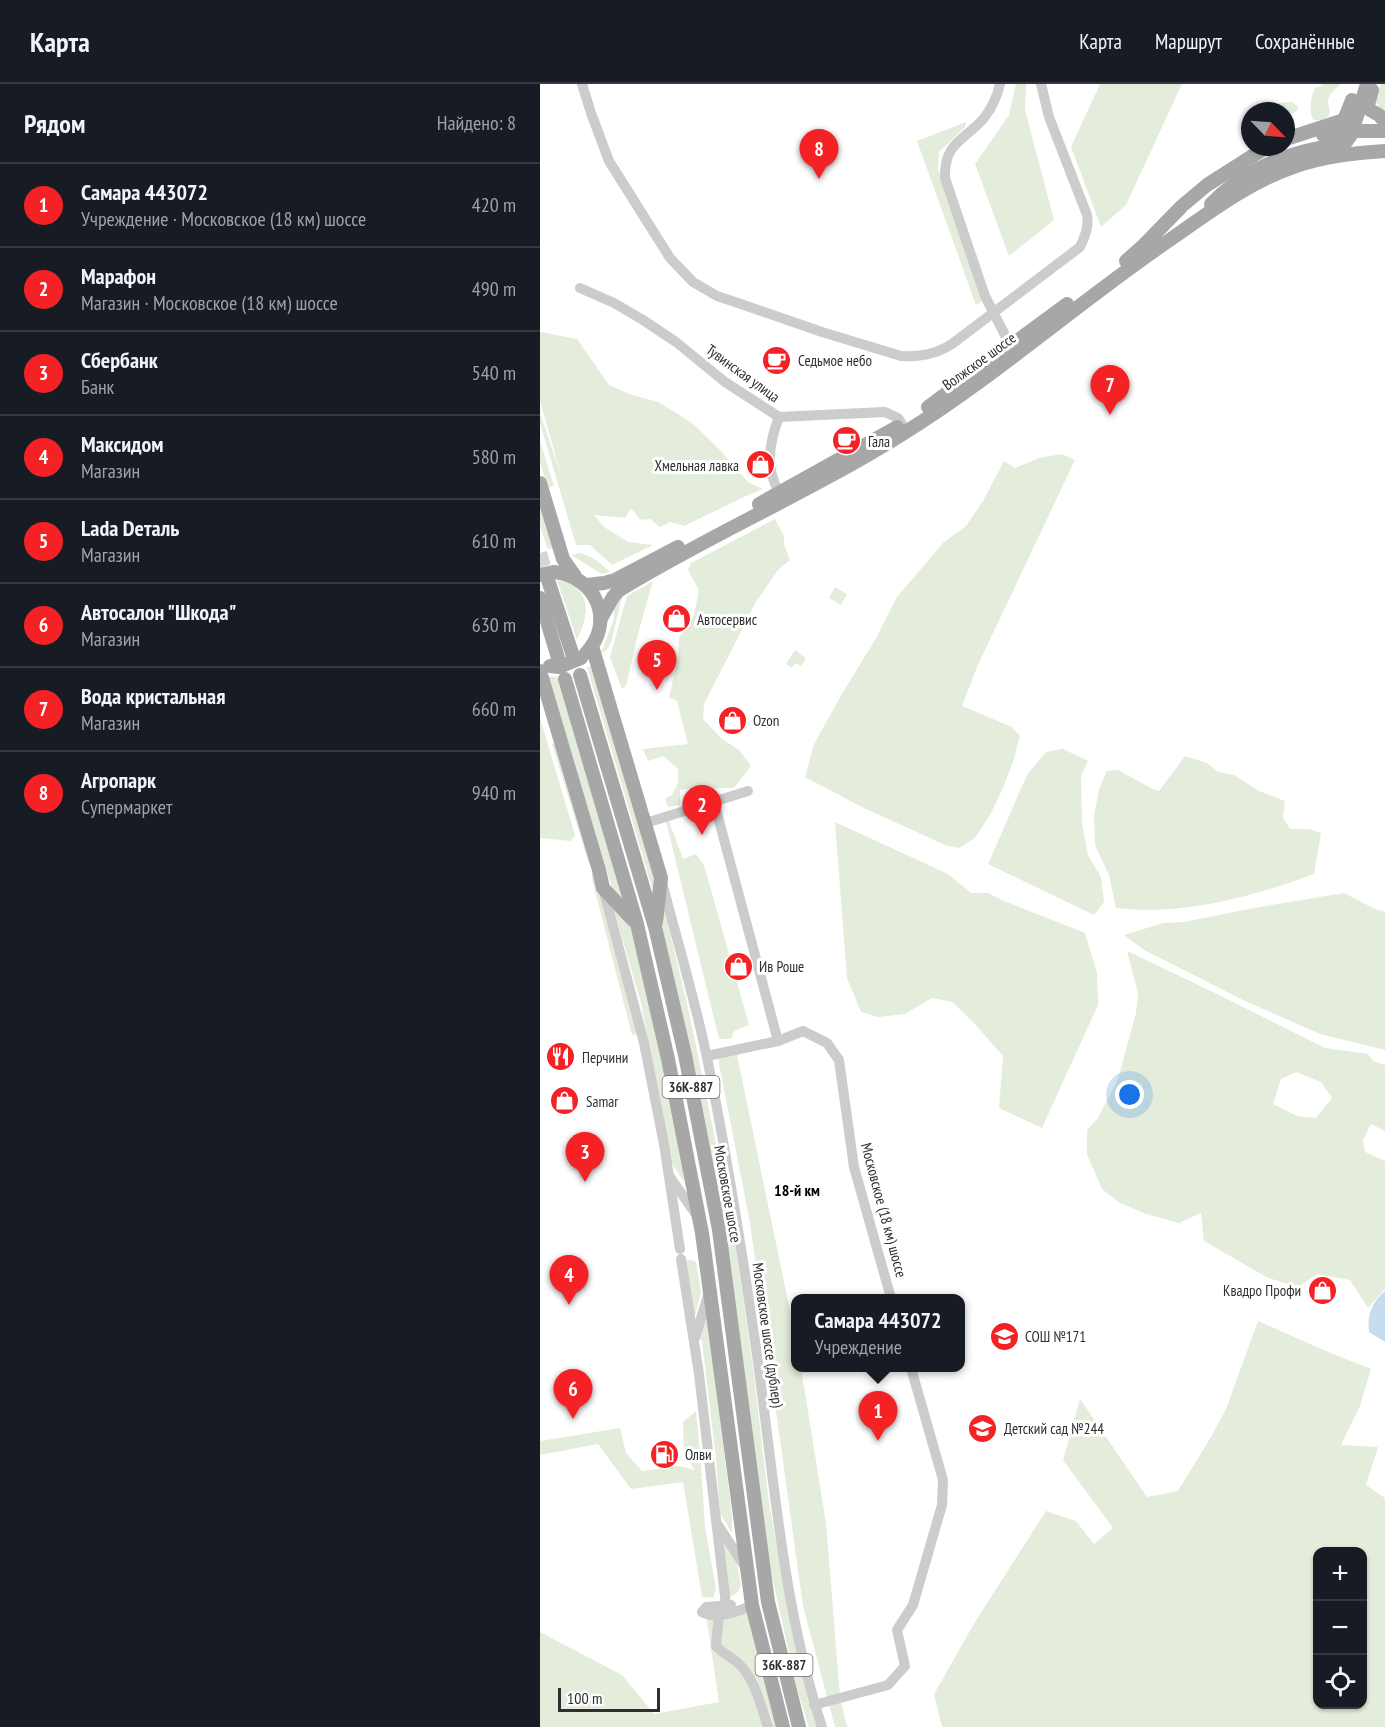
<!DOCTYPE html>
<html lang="ru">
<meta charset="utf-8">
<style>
body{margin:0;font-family:"PT Sans Narrow",sans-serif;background:#242831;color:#f1f3f6}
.controls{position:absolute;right:18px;bottom:18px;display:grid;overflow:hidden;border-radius:12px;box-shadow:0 2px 4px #0004}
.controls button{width:54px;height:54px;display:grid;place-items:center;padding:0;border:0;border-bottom:2px solid #363941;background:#171b24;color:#f1f3f6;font:30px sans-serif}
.compass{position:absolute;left:701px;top:18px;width:54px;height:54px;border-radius:50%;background:#171b24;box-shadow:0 2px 4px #0004;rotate:115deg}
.scale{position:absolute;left:18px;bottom:15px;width:102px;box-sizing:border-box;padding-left:6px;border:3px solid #2f2f2f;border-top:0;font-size:16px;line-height:21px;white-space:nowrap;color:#2f2f2f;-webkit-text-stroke:4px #fff;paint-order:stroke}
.you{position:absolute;left:590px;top:1011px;width:21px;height:21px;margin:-15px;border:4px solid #fff;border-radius:50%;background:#1a73e8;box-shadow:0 0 0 9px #1a73e833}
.badge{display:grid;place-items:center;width:39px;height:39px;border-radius:50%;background:#f42224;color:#fff;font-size:20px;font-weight:700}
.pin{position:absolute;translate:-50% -50px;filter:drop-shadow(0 2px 3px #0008)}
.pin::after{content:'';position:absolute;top:32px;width:21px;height:18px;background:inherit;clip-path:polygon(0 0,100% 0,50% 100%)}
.popup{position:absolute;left:251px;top:1210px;width:174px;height:78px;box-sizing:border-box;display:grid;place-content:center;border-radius:12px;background:#171b24;filter:drop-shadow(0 2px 4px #0005);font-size:20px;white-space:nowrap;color:#9ea1a6}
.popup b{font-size:22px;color:#f1f3f6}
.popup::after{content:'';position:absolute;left:50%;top:100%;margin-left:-12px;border:12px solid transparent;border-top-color:#171b24}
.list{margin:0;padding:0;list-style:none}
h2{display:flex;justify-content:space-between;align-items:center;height:78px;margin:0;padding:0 24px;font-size:26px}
h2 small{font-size:20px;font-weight:400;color:#9ea1a6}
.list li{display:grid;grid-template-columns:39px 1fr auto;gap:18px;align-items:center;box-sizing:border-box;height:84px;padding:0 24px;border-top:2px solid #363941}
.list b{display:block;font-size:22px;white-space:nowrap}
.list p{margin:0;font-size:20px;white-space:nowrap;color:#9ea1a6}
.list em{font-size:20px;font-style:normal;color:#9ea1a6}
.icon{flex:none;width:33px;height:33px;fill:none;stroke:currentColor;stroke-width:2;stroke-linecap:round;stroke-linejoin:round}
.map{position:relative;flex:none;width:845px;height:1643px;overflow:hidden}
header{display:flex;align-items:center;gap:36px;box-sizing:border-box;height:84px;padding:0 30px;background:#171b24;border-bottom:2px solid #363941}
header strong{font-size:28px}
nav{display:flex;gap:33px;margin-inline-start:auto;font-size:21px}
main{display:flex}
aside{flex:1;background:#171b24}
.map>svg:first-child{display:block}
.green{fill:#e4eddb;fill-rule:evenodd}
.water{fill:#c6dcef}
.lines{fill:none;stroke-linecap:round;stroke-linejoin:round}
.major-tunnel{stroke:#d5d5d5;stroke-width:14;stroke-dasharray:14 7;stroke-linecap:butt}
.minor{stroke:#ccc;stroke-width:10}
.major{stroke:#a7a7a7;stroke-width:14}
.major-bridge{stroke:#a7a7a7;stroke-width:14}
.labels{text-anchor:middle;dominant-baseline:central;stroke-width:6;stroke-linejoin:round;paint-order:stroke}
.shield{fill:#fff;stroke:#6d6d6d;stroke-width:1.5}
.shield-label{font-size:14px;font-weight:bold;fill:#2f2f2f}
.poi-label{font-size:15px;fill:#2f2f2f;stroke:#fff;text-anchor:start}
.street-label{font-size:15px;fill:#2f2f2f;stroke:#fff}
.neighbourhood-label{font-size:16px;font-weight:bold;fill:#000;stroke:#fff}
</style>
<header>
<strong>Карта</strong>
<nav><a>Карта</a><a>Маршрут</a><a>Сохранённые</a></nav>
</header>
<main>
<aside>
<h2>Рядом<small>Найдено: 8</small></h2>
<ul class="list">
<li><span class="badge">1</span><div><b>Самара 443072</b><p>Учреждение · Московское (18 км) шоссе</p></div><em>420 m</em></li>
<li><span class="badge">2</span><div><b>Марафон</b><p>Магазин · Московское (18 км) шоссе</p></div><em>490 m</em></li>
<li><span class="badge">3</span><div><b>Сбербанк</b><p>Банк</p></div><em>540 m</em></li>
<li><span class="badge">4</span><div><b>Максидом</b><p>Магазин</p></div><em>580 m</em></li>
<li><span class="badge">5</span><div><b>Lada Dеталь</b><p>Магазин</p></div><em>610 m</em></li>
<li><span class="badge">6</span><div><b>Автосалон &quot;Шкода&quot;</b><p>Магазин</p></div><em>630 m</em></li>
<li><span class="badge">7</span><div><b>Вода кристальная</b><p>Магазин</p></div><em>660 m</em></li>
<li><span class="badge">8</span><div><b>Агропарк</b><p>Супермаркет</p></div><em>940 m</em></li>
</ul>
</aside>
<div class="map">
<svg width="845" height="1643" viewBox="0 0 845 1643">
<rect width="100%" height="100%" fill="#fff"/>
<g class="green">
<path d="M476,0h10l-1,26 29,110 -45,36 -34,-92 34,-49z"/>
<path d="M560,0h82l-56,121 -25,22 -30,-80z"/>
<path d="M782,0h19c-4,4 -13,10 -13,17 0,7 3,6 1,15l-7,4h-8c-6,-7 -3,-24 1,-32l6,-2z"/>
<path d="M841,0h4v27l-8,-1 2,-6 -6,-1z"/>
<path d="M752,18l6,5 -1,4 -9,5h-2v-5h-10l3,-8z"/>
<path d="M426,38l-1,5 -26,25 -1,17 47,131 -9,5 -59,-164z"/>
<path d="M0,248l37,7 32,46 23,10 26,7 20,12 15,10 24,23 31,35 15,7 -17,7 -62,30 -14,-4 -10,5 -10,-8 -9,1 -10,-12 -6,10 -31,-3 10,12 24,15 25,3 -41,20 -22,-20h-14l-36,-122v-10l22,65 -22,-77z"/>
<path d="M0,357l14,45 -6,2 -8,-26z"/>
<path d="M522,370l13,6 -98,207 -15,39 50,21 8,9 -6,23 -11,29 -12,25 -16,25 -16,10 -14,-3 -83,-38 -57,-30 9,-33 29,-52 32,-52 22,-43 46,-54 23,-17 17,-25 21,-40 11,7 24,-10z"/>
<path d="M0,415l15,50 -8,-1 -7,-23z"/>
<path d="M235,435l9,17v8l6,16 -12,10 -22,32 -52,102 -1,15 19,20 17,11 12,16 -17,22h-40l-14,2v15l-12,2 -3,-9 7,-3 6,-12v-14l-15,-13 -15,5 -5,-12 45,-5 -11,-43 -8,-4 9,-39 1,-20 15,-23 5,-25 -11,-20 3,-7z"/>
<path d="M39,469c13,2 21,10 31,19l-8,2 -31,-19z"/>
<path d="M17,496c6,1 14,2 18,6 18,16 10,36 2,54z"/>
<path d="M113,497l-14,49 -13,56 -4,3 -12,-32 17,-61z"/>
<path d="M295,503l12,7 -6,11 -12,-7z"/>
<path d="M83,509l-12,50 -5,8 -5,2 13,-34v-10z"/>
<path d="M255,566l11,8 -5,8 -6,-3 -3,5 -6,-4z"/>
<path d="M53,581l63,214 -1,19 -68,-231z"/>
<path d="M8,592l9,1 69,233 -11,-12z"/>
<path d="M0,634l35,117 -4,6 -31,-3z"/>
<path d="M17,658l34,119 -2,3 -37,-120z"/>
<path d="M523,665l25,12 -7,15 1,47 6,32 13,22 3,25 -10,13 -106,-51 39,-89 19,-23z"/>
<path d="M645,672l22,7 11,9 16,3 25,16 26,10 -2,17 7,11h19l12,4 -7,41c-63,23 -130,42 -198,34l-7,-33 -14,-30 -1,-29 5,-27 8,-18 11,-1 33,18 8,3z"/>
<path d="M127,732l16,43 13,-5 8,11 45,160 -15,6 -3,8h-12l-54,-222z"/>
<path d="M295,738l113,52 23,19h17l16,8 81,32 12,40 1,32 -56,123 -43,-20 4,-52 -30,-34 -21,-20 -20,-4 -27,16 -27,3 -17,-5 -14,-34z"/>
<path d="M54,787l43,163 -5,1 -40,-156v-6z"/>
<path d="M122,805l7,40 20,83 38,185 4,23 -7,2 -65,-302z"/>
<path d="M804,809l33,17 8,1v139l-65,-16 -77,-34 -99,-50 -20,-15 39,-12 21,-1 70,-14z"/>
<path d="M71,816l19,24 20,80 32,156 2,22 -13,-20 -30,-159z"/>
<path d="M587,867l84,40 114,57 43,6 5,7 12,4v66l-14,-7 -8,16 2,12 20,9v128l-17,19 -18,-28 -33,-6 -19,13 -30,-9 -64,-37 -3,-28 -22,10 -33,-9 -28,-12 -16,-13 -15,-35v-24l11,-12 20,-39 18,-66 2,-20zM756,988l25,10 11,16 -16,20 -19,-2 -24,-12 8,-25z"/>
<path d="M196,966l59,285 1,33h5l25,155 14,174 7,30h-12l-32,-121 -53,-383 -33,-170z"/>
<path d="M193,1143l20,141 16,135 18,97 32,127h-10l-12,-38 -28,-126 -45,-334z"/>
<path d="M146,1176h7l3,2 5,30 -7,27z"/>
<path d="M167,1229l25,204v16l-12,-20 -4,-55 -14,-116 -3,-5z"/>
<path d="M718,1237l70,31 43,17 -11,37 -19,39 37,2 -12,38 19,13v229h-443l-8,-33 41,-72 71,-111 30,10 18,23 19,-16 -50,-68 17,-61 67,98 31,-6 33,-54 15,-28zM778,1468h44v152h-44z"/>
<path d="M156,1327l6,65h-2l2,3 3,49 11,60 -3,10 -11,-1 -19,-115 -52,7 -33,-45 -58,11v-14l80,-13 6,25 16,18 37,-5 16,4 -11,-15 -1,-33z"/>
<path d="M180,1448l16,28 5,25c-2,7 -7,11 -13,13z"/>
<path d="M212,1521l34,122h-246v-95l82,43 32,39 65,-12 -13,-87z"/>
</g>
<path class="water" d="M845,1207v51l-16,-10c-2,-17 2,-29 16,-41z"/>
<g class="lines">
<path class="major-tunnel" d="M0,469l8,27"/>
<g class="minor">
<path d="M42,0l9,29 18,48 61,97 23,24 24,14 18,6 87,30 79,24c20,1 35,-2 51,-12l128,-97c5,-11 9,-20 7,-32l-38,-98 -8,-33"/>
<path d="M460,0c-3,13 -8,24 -16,34 -20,23 -40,24 -39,60l40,118 20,39 5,16"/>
<path d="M40,204l34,15 29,17 33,22 49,40 54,35 106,-5 13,6 4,6"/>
<path d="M239,333c-10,26 -14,51 0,75"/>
<path d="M174,718l64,239"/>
<path d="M106,739l102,-32"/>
<path d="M122,798c15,59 33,117 45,176 20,96 35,193 49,290 18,128 26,255 66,379"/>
<path d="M63,804l41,155 20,101 16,105"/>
<path d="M167,972l71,-15 25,-10 24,12 12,17 15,107 37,131"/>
<path d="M130,1093l27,39"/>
<path d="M141,1175l18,115 27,231"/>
<path d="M155,1254l14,-46"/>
<path d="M178,1441l29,45"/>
<path d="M162,1528c11,8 39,-1 50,-7"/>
<path d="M162,1528l4,-5 25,-2"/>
<path d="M179,1530l-3,32c6,7 15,11 22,17 17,15 23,44 30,64"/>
<path d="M274,1621l74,-20 17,-19 -8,-36 16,-25 29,-100 1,-25 -32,-112"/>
</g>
<g class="major">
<path d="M832,6l-4,15 2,5 9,5 6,7"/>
<path d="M783,51l34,-4h28"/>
<path d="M746,55l58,-19 8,-20"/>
<path d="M671,120c27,-28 65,-47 103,-55 11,-3 22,-3 32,-7l5,-7 16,-51"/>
<path d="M586,177l18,-16 38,-39 25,-21 55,-35 11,-3"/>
<path d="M388,323l139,-103"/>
<path d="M0,399l23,76 12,17"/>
<path d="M219,420l138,-77"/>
<path d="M14,488c42,4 62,50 32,81"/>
<path d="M8,496l24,73"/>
<path d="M47,501l17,-2 11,-3 63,-33"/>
<path d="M0,514l18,60"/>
<path d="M60,536l13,-23 5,-6c93,-57 194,-100 286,-158 93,-58 176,-132 267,-194 39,-27 80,-58 125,-73 29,-10 59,-13 89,-15"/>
<path d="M52,562l69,232 -5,44"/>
<path d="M0,587l59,199 4,18 30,32"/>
<path d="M40,591l75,252 30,128 34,175 49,372 31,125"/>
<path d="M25,595l72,245 31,135 34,174 50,372 31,122"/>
</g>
<g class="major-bridge">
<path d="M0,491l14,-3"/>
<path d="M10,582l9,1 22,-9"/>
</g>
</g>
<defs>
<symbol id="cafe-disc" viewBox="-11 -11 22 22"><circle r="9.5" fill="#f42224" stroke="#fff"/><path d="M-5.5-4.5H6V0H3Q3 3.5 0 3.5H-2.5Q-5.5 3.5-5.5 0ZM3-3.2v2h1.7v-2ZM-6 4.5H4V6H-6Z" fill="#fff"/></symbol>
<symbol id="shop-disc" viewBox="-11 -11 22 22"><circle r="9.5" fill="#f42224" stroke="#fff"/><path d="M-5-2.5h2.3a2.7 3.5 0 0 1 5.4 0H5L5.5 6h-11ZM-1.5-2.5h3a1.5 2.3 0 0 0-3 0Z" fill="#fff"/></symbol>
<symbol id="restaurant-disc" viewBox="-11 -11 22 22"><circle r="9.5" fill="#f42224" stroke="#fff"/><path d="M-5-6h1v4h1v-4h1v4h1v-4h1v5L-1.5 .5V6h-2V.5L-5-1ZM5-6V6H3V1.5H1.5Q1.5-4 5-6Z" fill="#fff"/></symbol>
<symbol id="school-disc" viewBox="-11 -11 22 22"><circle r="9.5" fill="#f42224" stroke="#fff"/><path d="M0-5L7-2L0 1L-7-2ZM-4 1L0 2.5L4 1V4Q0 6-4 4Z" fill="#fff"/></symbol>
<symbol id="fuel-disc" viewBox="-11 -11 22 22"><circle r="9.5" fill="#f42224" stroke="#fff"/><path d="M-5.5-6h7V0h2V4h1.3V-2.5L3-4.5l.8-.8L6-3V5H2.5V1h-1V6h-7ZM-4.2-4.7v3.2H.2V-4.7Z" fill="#fff"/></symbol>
</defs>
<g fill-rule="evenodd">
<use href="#cafe-disc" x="220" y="260" width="33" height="33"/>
<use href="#cafe-disc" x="290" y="340" width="33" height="33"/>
<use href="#shop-disc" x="204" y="364" width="33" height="33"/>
<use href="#shop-disc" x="120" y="518" width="33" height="33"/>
<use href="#shop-disc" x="176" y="620" width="33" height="33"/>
<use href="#shop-disc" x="182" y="866" width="33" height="33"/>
<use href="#restaurant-disc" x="4" y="956" width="33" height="33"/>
<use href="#shop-disc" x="8" y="1000" width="33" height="33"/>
<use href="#shop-disc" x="766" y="1190" width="33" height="33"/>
<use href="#school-disc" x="448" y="1236" width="33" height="33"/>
<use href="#school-disc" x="426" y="1328" width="33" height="33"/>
<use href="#fuel-disc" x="108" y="1354" width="33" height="33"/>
</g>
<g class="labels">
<g class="shield">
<rect x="122.5" y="992" width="57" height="22" rx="4.5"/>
<rect x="215.5" y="1570" width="57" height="22" rx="4.5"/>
</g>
<g class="shield-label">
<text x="151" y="1003">36К-887</text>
<text x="244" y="1581">36К-887</text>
</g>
<g class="poi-label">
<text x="258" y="276">Седьмое небо</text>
<text x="328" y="357">Гала</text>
<text x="199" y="381" text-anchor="end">Хмельная лавка</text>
<text x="157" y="535">Автосервис</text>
<text x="213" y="636">Ozon</text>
<text x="219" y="882">Ив Роше</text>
<text x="42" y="973">Перчини</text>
<text x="46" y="1017">Samar</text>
<text x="761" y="1206" text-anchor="end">Квадро Профи</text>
<text x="485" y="1252">СОШ №171</text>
<text x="464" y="1344">Детский сад №244</text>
<text x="145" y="1370">Олви</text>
</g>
<g class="street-label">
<text transform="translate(439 277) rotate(-36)">Волжское шоссе</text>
<text transform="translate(203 289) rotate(36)">Тувинская улица</text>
<text transform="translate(188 1110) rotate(80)">Московское шоссе</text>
<text transform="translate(344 1126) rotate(75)">Московское (18 км) шоссе</text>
<text transform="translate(228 1251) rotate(82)">Московское шоссе (дублер)</text>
</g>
<g class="neighbourhood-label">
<text x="257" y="1106">18-й км</text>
</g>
</g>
</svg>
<div class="controls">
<button>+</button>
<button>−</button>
<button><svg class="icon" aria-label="locate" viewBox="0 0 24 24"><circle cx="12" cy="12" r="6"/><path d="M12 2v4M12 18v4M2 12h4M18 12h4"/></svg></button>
</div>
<svg class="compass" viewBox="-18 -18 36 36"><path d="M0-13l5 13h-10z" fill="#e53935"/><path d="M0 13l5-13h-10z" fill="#9ea1a6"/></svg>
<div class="scale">100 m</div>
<div class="you"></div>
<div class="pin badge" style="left:338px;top:1357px">1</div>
<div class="popup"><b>Самара 443072</b>Учреждение</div>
<div class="pin badge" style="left:162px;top:751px">2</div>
<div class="pin badge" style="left:45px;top:1098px">3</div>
<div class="pin badge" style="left:29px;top:1221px">4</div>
<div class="pin badge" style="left:117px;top:606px">5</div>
<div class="pin badge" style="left:33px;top:1335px">6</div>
<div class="pin badge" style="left:570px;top:331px">7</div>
<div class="pin badge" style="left:279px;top:95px">8</div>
</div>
</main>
